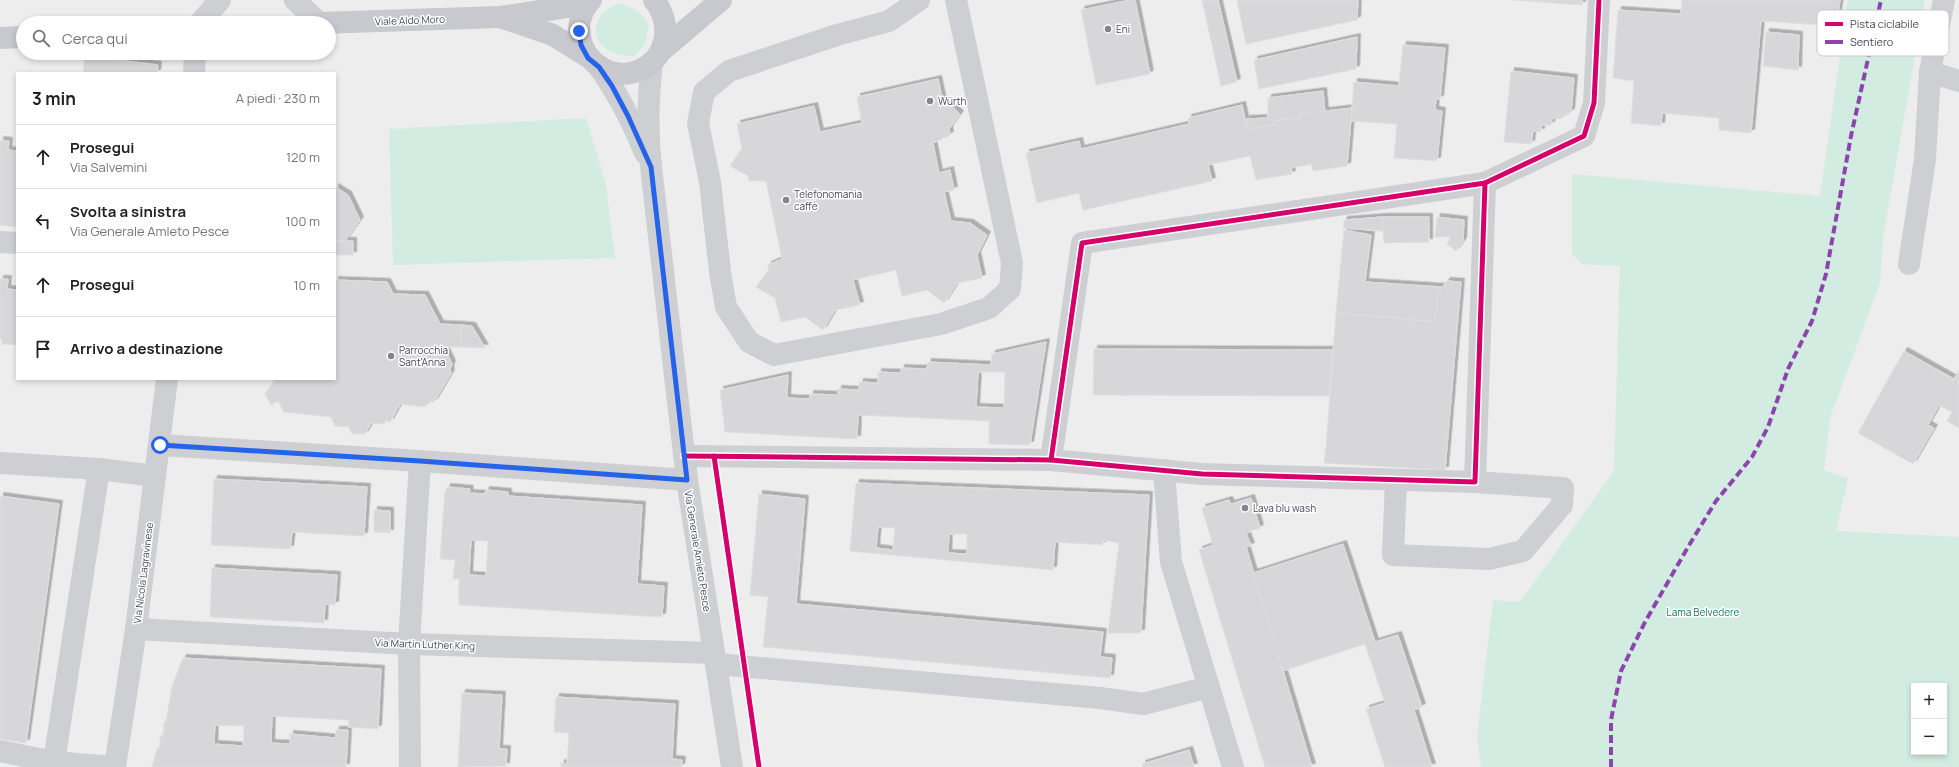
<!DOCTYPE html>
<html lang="it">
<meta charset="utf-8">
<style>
body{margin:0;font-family:Manrope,sans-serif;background:#f6f6f6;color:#202124}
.controls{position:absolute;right:12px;bottom:12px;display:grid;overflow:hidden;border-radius:0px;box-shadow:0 2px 6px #0003}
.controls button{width:36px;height:36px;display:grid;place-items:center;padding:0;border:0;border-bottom:1px solid #e0e0e0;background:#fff;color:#202124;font:20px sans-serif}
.stop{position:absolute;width:12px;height:12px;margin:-9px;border:3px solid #2563eb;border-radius:50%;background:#fff}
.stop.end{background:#2563eb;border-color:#fff;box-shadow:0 1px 4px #0008}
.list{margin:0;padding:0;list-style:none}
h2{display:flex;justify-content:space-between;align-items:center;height:52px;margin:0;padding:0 16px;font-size:17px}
h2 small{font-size:13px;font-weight:400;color:#757577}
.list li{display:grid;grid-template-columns:26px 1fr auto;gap:12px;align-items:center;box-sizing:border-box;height:64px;padding:0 16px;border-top:1px solid #e0e0e0}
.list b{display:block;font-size:15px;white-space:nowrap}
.list p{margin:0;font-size:13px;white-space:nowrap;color:#757577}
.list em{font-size:13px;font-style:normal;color:#757577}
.icon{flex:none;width:22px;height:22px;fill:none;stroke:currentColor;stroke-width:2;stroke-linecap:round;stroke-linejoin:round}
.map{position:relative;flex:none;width:1959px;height:767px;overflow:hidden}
.search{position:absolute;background:#fff;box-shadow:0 2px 6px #0003;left:16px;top:16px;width:320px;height:44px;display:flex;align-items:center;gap:10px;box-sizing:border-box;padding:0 14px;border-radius:22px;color:#757577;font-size:15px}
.panel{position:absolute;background:#fff;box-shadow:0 2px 6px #0003;left:16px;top:72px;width:320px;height:308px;border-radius:0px}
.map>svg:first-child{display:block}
.green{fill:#d2ece2;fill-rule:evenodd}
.building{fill:#d7d6d9;stroke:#dfdfe0;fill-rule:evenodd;filter:url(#shadow)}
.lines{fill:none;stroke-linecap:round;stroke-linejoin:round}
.minor{stroke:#cecfd3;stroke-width:22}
.major{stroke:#c8c9ce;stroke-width:22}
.quiet{stroke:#8e44ad;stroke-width:4;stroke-dasharray:8 4;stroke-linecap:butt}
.cycleway-casing{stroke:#fff;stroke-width:8}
.cycleway{stroke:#d6006c;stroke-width:5}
.route{stroke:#2563eb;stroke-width:5}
.poi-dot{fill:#81848c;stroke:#fff;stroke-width:1.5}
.labels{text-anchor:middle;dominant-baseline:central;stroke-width:3;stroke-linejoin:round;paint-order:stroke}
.street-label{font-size:10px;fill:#464b58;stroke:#fff}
.poi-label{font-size:10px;fill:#464b58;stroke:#fff;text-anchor:start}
.park-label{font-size:10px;fill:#1b755d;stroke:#fff}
.key{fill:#fff;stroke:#c8c9cd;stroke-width:1}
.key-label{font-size:11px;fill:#464b58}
</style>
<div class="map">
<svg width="1959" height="767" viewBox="0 0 1959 767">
<defs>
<filter id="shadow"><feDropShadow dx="3.5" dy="-3.5" stdDeviation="0" flood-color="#0004"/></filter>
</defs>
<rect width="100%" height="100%" fill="#eeeded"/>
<g class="green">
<path d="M1848,0h77l-42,237 -3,46 -50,135 -6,52 24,9 -12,52 123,6v230h-478l-4,-30 16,-137 27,2 94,-131 6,-205 -38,-2 -10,-10v-80l248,22zM1914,686h30v66h-30z"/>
<path d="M619,3c14,4 23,10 30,22l-4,19 -11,12c-41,1 -54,-36 -15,-53z"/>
<path d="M586,118l20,67 9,73 -222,7 -4,-136z"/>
</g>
<g class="building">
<path d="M1130,0h5l15,74 -54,11 -15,-75z"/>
<path d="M1202,0h16l19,82 -16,4z"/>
<path d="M1237,0h121l-1,20 -111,24z"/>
<path d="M1513,0h69v5z"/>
<path d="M1682,0h158l-4,26 -75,-5 -10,112 -32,-3v-12l-57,-5 -1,13 -30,-3 3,-42 -21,-3 5,-68 63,4z"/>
<path d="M1766,32l33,3 -1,35 -35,-4z"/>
<path d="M1357,37l-1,32 -97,20 -5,-29z"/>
<path d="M1403,45l42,3 -5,51h-4l-1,11 7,1 -5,50 -43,-3 3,-34 -46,-3 3,-39 45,4z"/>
<path d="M85,56l73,9 -1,8h-74z"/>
<path d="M1511,71l63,7 -3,34 -11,7 -8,-1 -1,7h-10v7l-8,-1 -2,13 -27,-2z"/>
<path d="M938,79l4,19 18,16 -11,15 1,6 -17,8 6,30 11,-3 4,20 -10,2 7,29 19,2 17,12 -10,20 5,23 -25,5 -13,20 -17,-13 -25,6 -6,-26 -43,10 7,25 -25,5 -12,20 -18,-13 -24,5 -6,-24 -19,-11 13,-18 -1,-4 14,-6 -16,-78h-17l-1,-5 -18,-10 12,-18 -5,-24 77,-18 6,26 42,-9 -5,-26z"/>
<path d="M1323,91l2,21 -25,2v4l-26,3 1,4 -28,4 -1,-10 22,-1v-20z"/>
<path d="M1242,105l5,24 28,-4 -1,-4 26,-3v-4l52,-6 -5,58 -34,5 -1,-7 -21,4 1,6 -36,6 -6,-24 -42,9 4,16 -129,29 -4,-17 -42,10 -11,-50 53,-12 2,8 108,-25 -1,-6z"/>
<path d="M0,140l9,1 -1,9 9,1v76l-17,-2z"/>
<path d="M335,187l13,8 12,25 -15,21h-10z"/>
<path d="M1382,217l1,14 -40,-3 1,-8z"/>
<path d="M1382,217h47v25l-45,1z"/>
<path d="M1437,217l27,3 -1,21 -7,10 -9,-7 3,-7h-15z"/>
<path d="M1344,230l27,5 -6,47 77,5 -4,6 -3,29 -99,-9z"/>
<path d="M336,241h17v14h-18z"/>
<path d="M0,279h8l-1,10 10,1v55l-15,-1v-5l-2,-1z"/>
<path d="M335,280l52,2 6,12 32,1 15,29 21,1 1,22h-18l8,17 -2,5 1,4 -17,29h-6l-3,5 -25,-3 -10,18 -5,-2v4l-14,-1 -6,11h-13l-3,-7 -14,-1 -4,-9 -47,-5 -6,-11 -7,4 -6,-11 10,-15h60z"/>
<path d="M1447,281l14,1 -16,188 -121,-7 2,-16 10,-134 99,9 3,-29z"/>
<path d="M461,325l11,1 13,22 -23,-1z"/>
<path d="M1046,342l-16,103 -41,-1v-23l-131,-6 -1,24 -132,-7 -5,-42 68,-15 -1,23 23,1v-5l28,1v-6l21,1 1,-8 18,1v-11l23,1v-5l26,1 1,-7 63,3 1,-11zM978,372h27l-1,36 -28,-1z"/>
<path d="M1094,349l239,1 -4,46 -236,-1z"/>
<path d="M1904,351l50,28 5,-9v58l-12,-7 5,-9 -13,-7 -11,20 6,3 -21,36 -55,-31z"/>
<path d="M214,479l153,8 -3,49 -72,-4 -2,17 -79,-4z"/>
<path d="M856,483l293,12 -8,138h-33l11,-90 -16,-3 -1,5 -47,-3 -2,28 -203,-19zM878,527l17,1 -2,22 -17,-2zM949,534h18v20l-19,-1z"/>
<path d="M447,487l23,2 -1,4 16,1 1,-4 22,2v4l134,9 -5,79 27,2 -2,31 -203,-12v-26h-6l2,-19 -15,-1 5,-68h1zM471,540l17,1 -2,35 -17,-1z"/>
<path d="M759,494l46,5 -9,105 307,28 -3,25 12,1 -2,20 -347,-31 5,-50 -18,-2z"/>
<path d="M0,496l59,8 -33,239 -26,-4z"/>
<path d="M1251,498l9,30 -14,5 5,13 -5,1 66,220h-47l-66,-217 14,-5 -11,-37 27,-8 2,4z"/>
<path d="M374,510l16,1v22l-16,-1z"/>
<path d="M1343,544l32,98 23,-7 24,72 -8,3 18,57h-47l-19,-58 19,-6 -20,-59 -82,27 -30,-98z"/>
<path d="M212,568l125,7 -2,30 -10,-1 -1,19 -114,-6z"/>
<path d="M183,658l198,11 -3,60 -30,-2 1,-7 -77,-4 -1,27 19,1v-10l46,4v-8h12l-2,37h-194l5,-19 3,1v-13l4,-1v-13h2l6,-36zM215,725l29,1 -1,20 -29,-2z"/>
<path d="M462,693l40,2 -3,54h8l-1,17 -48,1z"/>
<path d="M556,697l119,7 -3,55 10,1 -1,7h-120v-4l6,1 2,-31 -15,-1z"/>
<path d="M1189,750l5,17h-51l-1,-3z"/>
</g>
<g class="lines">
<g class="minor">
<path d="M295,0l24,23"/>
<path d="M919,0l-30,21 -52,14 -108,36 -25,21 -6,31 12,59 10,90 6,35 23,35 25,13 167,-31 48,-16 21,-19 2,-26 -56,-263"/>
<path d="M1944,0l-14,72 29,9"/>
<path d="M200,23l20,-23"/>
<path d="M652,62c-4,35 -5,70 -1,105l36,313 45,287"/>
<path d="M599,67c19,27 34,56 46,86"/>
<path d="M194,73l1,-20"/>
<path d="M0,242l17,1"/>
<path d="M1909,264l16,-105 5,-87"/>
<path d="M160,445l260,16 267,19"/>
<path d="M684,456l367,4 31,-217 403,-60 99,-47 10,-33 5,-103"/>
<path d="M1051,460l151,14 273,8 10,-299"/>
<path d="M0,463l99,6"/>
<path d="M1164,470l7,92 62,205"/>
<path d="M1396,480l-3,75 96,4 34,-8 39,-46 1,-17 -88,-6"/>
<path d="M136,629l273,15 305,9"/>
<path d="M716,664l384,34 43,6 66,-17"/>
<path d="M0,751l54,11 59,5"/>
<path d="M54,762l45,-293 56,7"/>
<path d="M115,767l21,-138 31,-250"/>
<path d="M410,767l-1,-123 11,-183"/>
</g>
<g class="major">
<path d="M591,0c-9,9 -14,24 -11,37 5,27 34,45 60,33 29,-13 32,-48 14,-70"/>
<path d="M503,18l50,17 35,22"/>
<path d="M320,23l180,-6 87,-13"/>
<path d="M0,38l23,-1"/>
<path d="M661,51l60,-51"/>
</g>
<path class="quiet" d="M1611,767v-47l10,-49 24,-49 43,-75 28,-46 36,-44 16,-30 20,-58 24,-48 14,-47 25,-138 30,-136"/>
<defs>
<g id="cycleway">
<path d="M684,456l367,4 31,-217 403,-60 99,-47 10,-33 5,-103"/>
<path d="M714,456l45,311"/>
<path d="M1051,460l151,14 273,8 10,-299"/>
</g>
</defs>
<use href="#cycleway" class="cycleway-casing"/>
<use href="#cycleway" class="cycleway"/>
</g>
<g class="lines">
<path class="route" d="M160,445l260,16 267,19 -36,-313 -23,-51 -16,-30 -13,-19 -11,-9 -7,-13 -2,-14"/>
</g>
<g class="poi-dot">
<circle cx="1108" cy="29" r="4"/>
<circle cx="930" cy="101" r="4"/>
<circle cx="786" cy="200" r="4"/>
<circle cx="391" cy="356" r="4"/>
<circle cx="1245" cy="508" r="4"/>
</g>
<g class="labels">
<g class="street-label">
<text transform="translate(410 20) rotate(-2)">Viale Aldo Moro</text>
<text transform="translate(698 551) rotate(81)">Via Generale Amleto Pesce</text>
<text transform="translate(143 573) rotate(-83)">Via Nicola Lagravinese</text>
<text transform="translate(425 644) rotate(2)">Via Martin Luther King</text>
</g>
<g class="poi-label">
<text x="1116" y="29">Eni</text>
<text x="938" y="101">Würth</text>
<text x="794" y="194">Telefonomania<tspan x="794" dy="12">caffè</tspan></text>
<text x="399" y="350">Parrocchia<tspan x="399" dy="12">Sant'Anna</tspan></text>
<text x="1253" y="508">Lava blu wash</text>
</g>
<g class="park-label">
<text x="1703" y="612">Lama Belvedere</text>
</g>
</g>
<rect x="1817" y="10" width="132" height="46" rx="6" class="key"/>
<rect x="1825" y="22" width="18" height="4" fill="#d6006c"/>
<rect x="1825" y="40" width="18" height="4" fill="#8e44ad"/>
<g class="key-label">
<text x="1850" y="28">Pista ciclabile</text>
<text x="1850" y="46">Sentiero</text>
</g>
</svg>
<div class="controls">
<button>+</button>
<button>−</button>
</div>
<div class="stop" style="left:160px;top:445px"></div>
<div class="stop end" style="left:579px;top:31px"></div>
<div class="search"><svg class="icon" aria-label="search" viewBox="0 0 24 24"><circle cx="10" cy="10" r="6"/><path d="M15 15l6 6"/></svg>Cerca qui</div>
<section class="panel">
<h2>3 min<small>A piedi · 230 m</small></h2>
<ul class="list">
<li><svg class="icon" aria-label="ahead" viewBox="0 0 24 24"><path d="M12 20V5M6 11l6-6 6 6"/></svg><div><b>Prosegui</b><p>Via Salvemini</p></div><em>120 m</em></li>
<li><svg class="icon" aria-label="left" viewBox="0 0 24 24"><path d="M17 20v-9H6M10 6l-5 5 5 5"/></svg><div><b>Svolta a sinistra</b><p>Via Generale Amleto Pesce</p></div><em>100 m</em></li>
<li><svg class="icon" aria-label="ahead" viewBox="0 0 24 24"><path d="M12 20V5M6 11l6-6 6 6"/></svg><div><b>Prosegui</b></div><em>10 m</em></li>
<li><svg class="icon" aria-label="arrive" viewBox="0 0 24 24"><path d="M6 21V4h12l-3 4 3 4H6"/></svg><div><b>Arrivo a destinazione</b></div></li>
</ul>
</section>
</div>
